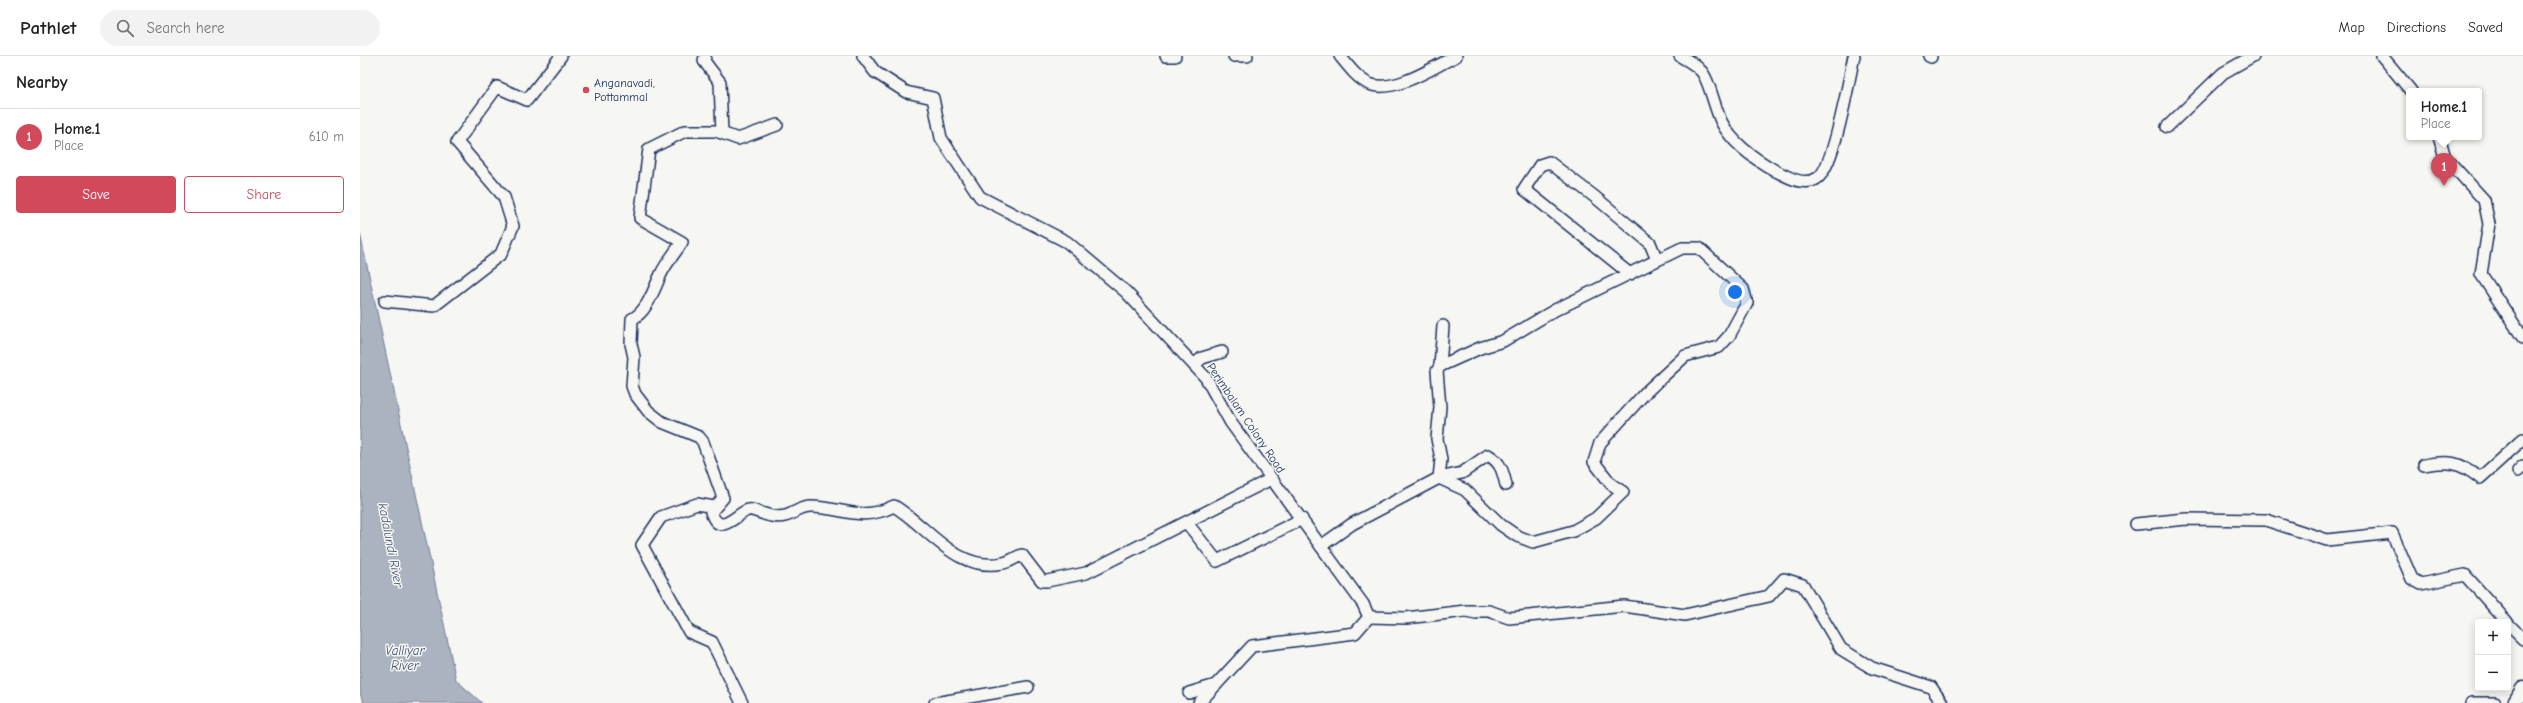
<!DOCTYPE html>
<meta charset="utf-8">
<style>
body{margin:0;font-family:"Comic Neue",sans-serif;background:#f2f2f2;color:#222}
.controls{position:absolute;right:12px;bottom:12px;display:grid;overflow:hidden;border-radius:4px;box-shadow:0 2px 10px #0003}
.controls button{width:36px;height:36px;display:grid;place-items:center;padding:0;border:0;border-bottom:1px solid #e0e0e0;background:#fff;color:#222;font:20px sans-serif}
.you{position:absolute;left:1375px;top:236px;width:14px;height:14px;margin:-10px;border:3px solid #fff;border-radius:50%;background:#1a73e8;box-shadow:0 0 0 6px #1a73e833}
.badge{display:grid;place-items:center;width:26px;height:26px;border-radius:50%;background:#d1495b;color:#fff;font-size:13px;font-weight:700}
.pin{position:absolute;translate:-50% -33px;filter:drop-shadow(0 1px 2px #0008)}
.pin::after{content:'';position:absolute;top:21px;width:14px;height:12px;background:inherit;clip-path:polygon(0 0,100% 0,50% 100%)}
.popup{position:absolute;left:2046px;top:32px;width:76px;height:52px;box-sizing:border-box;display:grid;place-content:center;border-radius:4px;background:#fff;filter:drop-shadow(0 1px 3px #0005);font-size:13px;white-space:nowrap;color:#767676}
.popup b{font-size:15px;color:#222}
.popup::after{content:'';position:absolute;left:50%;top:100%;margin-left:-8px;border:8px solid transparent;border-top-color:#fff}
.list{margin:0;padding:0;list-style:none}
h2{display:flex;justify-content:space-between;align-items:center;height:52px;margin:0;padding:0 16px;font-size:17px}
h2 small{font-size:13px;font-weight:400;color:#767676}
.list li{display:grid;grid-template-columns:26px 1fr auto;gap:12px;align-items:center;box-sizing:border-box;height:56px;padding:0 16px;border-top:1px solid #e0e0e0}
.list b{display:block;font-size:15px;white-space:nowrap}
.list p{margin:0;font-size:13px;white-space:nowrap;color:#767676}
.list em{font-size:13px;font-style:normal;color:#767676}
.actions{display:flex;gap:8px;padding:12px 16px}
.actions a{flex:1;padding:9px 0;border:1px solid #d1495b;border-radius:4px;text-align:center;font-size:14px;color:#d1495b}
.actions .main{background:#d1495b;color:#fff}
.icon{flex:none;width:22px;height:22px;fill:none;stroke:currentColor;stroke-width:2;stroke-linecap:round;stroke-linejoin:round}
.map{position:relative;flex:none;width:2163px;height:647px;overflow:hidden}
header{display:flex;align-items:center;gap:24px;box-sizing:border-box;height:56px;padding:0 20px;background:#fff;border-bottom:1px solid #e0e0e0}
header strong{font-size:19px}
nav{display:flex;gap:22px;margin-inline-start:auto;font-size:14px}
.search{width:280px;height:36px;background:#f2f2f2;display:flex;align-items:center;gap:10px;box-sizing:border-box;padding:0 14px;border-radius:22px;color:#767676;font-size:15px}
main{display:flex}
aside{flex:1;background:#fff}
.map>svg:first-child{display:block}
.water{fill:#abb2c0;stroke:#717e99}
.lines{fill:none;stroke-linecap:round;stroke-linejoin:round}
.minor-casing{stroke:#1b2f5e;stroke-width:14}
.major-casing{stroke:#1b2f5e;stroke-width:17}
.minor{stroke:#f6f6f2;stroke-width:11}
.major{stroke:#f6f6f2;stroke-width:14}
.poi-dot{fill:#d1495b;stroke:#f6f6f2;stroke-width:1.5}
.labels{text-anchor:middle;dominant-baseline:central;stroke-width:3;stroke-linejoin:round;paint-order:stroke}
.poi-label{font-size:12px;fill:#1b2f5e;stroke:#f6f6f2;text-anchor:start}
.street-label{font-size:12px;fill:#1b2f5e;stroke:#f6f6f2}
.water-label{font-size:13px;font-style:italic;fill:#46567b;stroke:#f6f6f2}
</style>
<header>
<strong>Pathlet</strong>
<div class="search"><svg class="icon" aria-label="search" viewBox="0 0 24 24"><circle cx="10" cy="10" r="6"/><path d="M15 15l6 6"/></svg>Search here</div>
<nav><a>Map</a><a>Directions</a><a>Saved</a></nav>
</header>
<main>
<aside>
<h2>Nearby<small></small></h2>
<ul class="list">
<li><span class="badge">1</span><div><b>Home.1</b><p>Place</p></div><em>610 m</em></li>
</ul>
<div class="actions"><a class="main">Save</a><a>Share</a></div>
</aside>
<div class="map">
<svg width="2163" height="647" viewBox="0 0 2163 647">
<rect width="100%" height="100%" fill="#f6f6f2"/>
<filter id="ink" filterUnits="userSpaceOnUse"><feTurbulence type="fractalNoise" baseFrequency=".025" numOctaves="2"/><feDisplacementMap in="SourceGraphic" scale="8" xChannelSelector="R" yChannelSelector="G"/><feConvolveMatrix kernelMatrix="1 2 1 2 8 2 1 2 1" color-interpolation-filters="sRGB"/></filter>
<g filter="url(#ink)">
<path class="water" d="M0,177l96,447 26,23h-118l-4,-9z"/>
<g class="lines">
<defs>
<g id="minor">
<path d="M345,0l-1,5 16,21 2,51"/>
<path d="M503,0l12,16 31,20 27,6 8,40 39,59 87,45 59,50 80,86 25,45 132,181 6,13 -14,16 -103,13 -53,57"/>
<path d="M806,0h9"/>
<path d="M874,0h13"/>
<path d="M980,0c8,10 17,22 29,28 25,10 65,-17 87,-28"/>
<path d="M1320,0c7,4 15,8 20,14 9,7 15,41 22,53 11,21 34,37 54,48 12,6 27,15 40,8 18,-8 33,-101 38,-123"/>
<path d="M1569,0l2,1"/>
<path d="M2022,0l29,35"/>
<path d="M417,69l-39,14 -22,-8h-31l-36,18 -9,69 42,24c-7,11 -16,21 -21,32 -7,15 -14,38 -29,45l-1,25 3,13 -2,29 3,8 13,17 14,11 37,15 4,5 20,56 -12,14c10,30 30,-6 41,-2 10,3 22,9 33,6 9,-2 15,-9 26,-9 32,0 48,16 83,-1 35,21 62,67 109,57 7,-1 12,-6 19,-8l20,26h5l39,-8 185,-94"/>
<path d="M1807,71l56,-54 30,-17"/>
<path d="M2079,81l6,20 39,43 5,24 -8,50 42,64"/>
<path d="M1270,218l-106,-85 16,-24 9,-3 46,35 55,46 7,17"/>
<path d="M25,245l49,5 67,-52 12,-28 -9,-29 -47,-55 40,-55 30,13 34,-44"/>
<path d="M834,309l8,-7 20,-6"/>
<path d="M1080,310l3,-40"/>
<path d="M2064,409c25,-5 36,-3 56,13l43,-39"/>
<path d="M2158,415l5,-5"/>
<path d="M1079,422l23,-5 26,-18c13,7 15,17 18,30"/>
<path d="M354,451l-17,-3 -36,13 -19,28 47,87 23,10 30,61"/>
<path d="M827,467l30,38 85,-42"/>
<path d="M1776,468l50,-5 80,1 61,20 65,-7 20,46 9,5 44,-9 42,47"/>
<path d="M961,490l31,-22 87,-46 2,-19 -4,-20 3,-32 -3,-36 3,-5 40,-18 23,-7 52,-31 127,-62h17l44,41 4,14 -18,33 -10,11 -34,9 -40,37 -45,50 -6,19 17,22 12,8 -27,26 -23,13 -40,11 -16,-6 -16,-11 -36,-35 -26,-12"/>
<path d="M1109,555h20l20,7 115,-12 61,9 84,-19 15,-17 19,6 38,64 31,19 59,19 11,16"/>
<path d="M1009,561l37,1 60,-7 10,2"/>
<path d="M2148,568l15,15"/>
<path d="M829,637l27,-8"/>
<path d="M575,647l93,-16"/>
<path d="M2112,647h23"/>
</g>
<path id="major" d="M2155,647l8,-14"/>
</defs>
<use href="#minor" class="minor-casing"/>
<use href="#major" class="major-casing"/>
<use href="#minor" class="minor"/>
<use href="#major" class="major"/>
</g>
</g>
<circle class="poi-dot" cx="226" cy="34" r="4"/>
<g class="labels">
<g class="poi-label">
<text x="234" y="27">Anganavadi,<tspan x="234" dy="14">Pottammal</tspan></text>
</g>
<g class="street-label">
<text transform="translate(886 362) rotate(56)">Perimbalam Colony Road</text>
</g>
<g class="water-label">
<text transform="translate(31 489) rotate(79)">kadalundi River</text>
<text x="45" y="594">Valliyar<tspan x="45" dy="15">River</tspan></text>
</g>
</g>
</svg>
<div class="controls">
<button>+</button>
<button>−</button>
</div>
<div class="you"></div>
<div class="pin badge" style="left:2084px;top:130px">1</div>
<div class="popup"><b>Home.1</b>Place</div>
</div>
</main>
